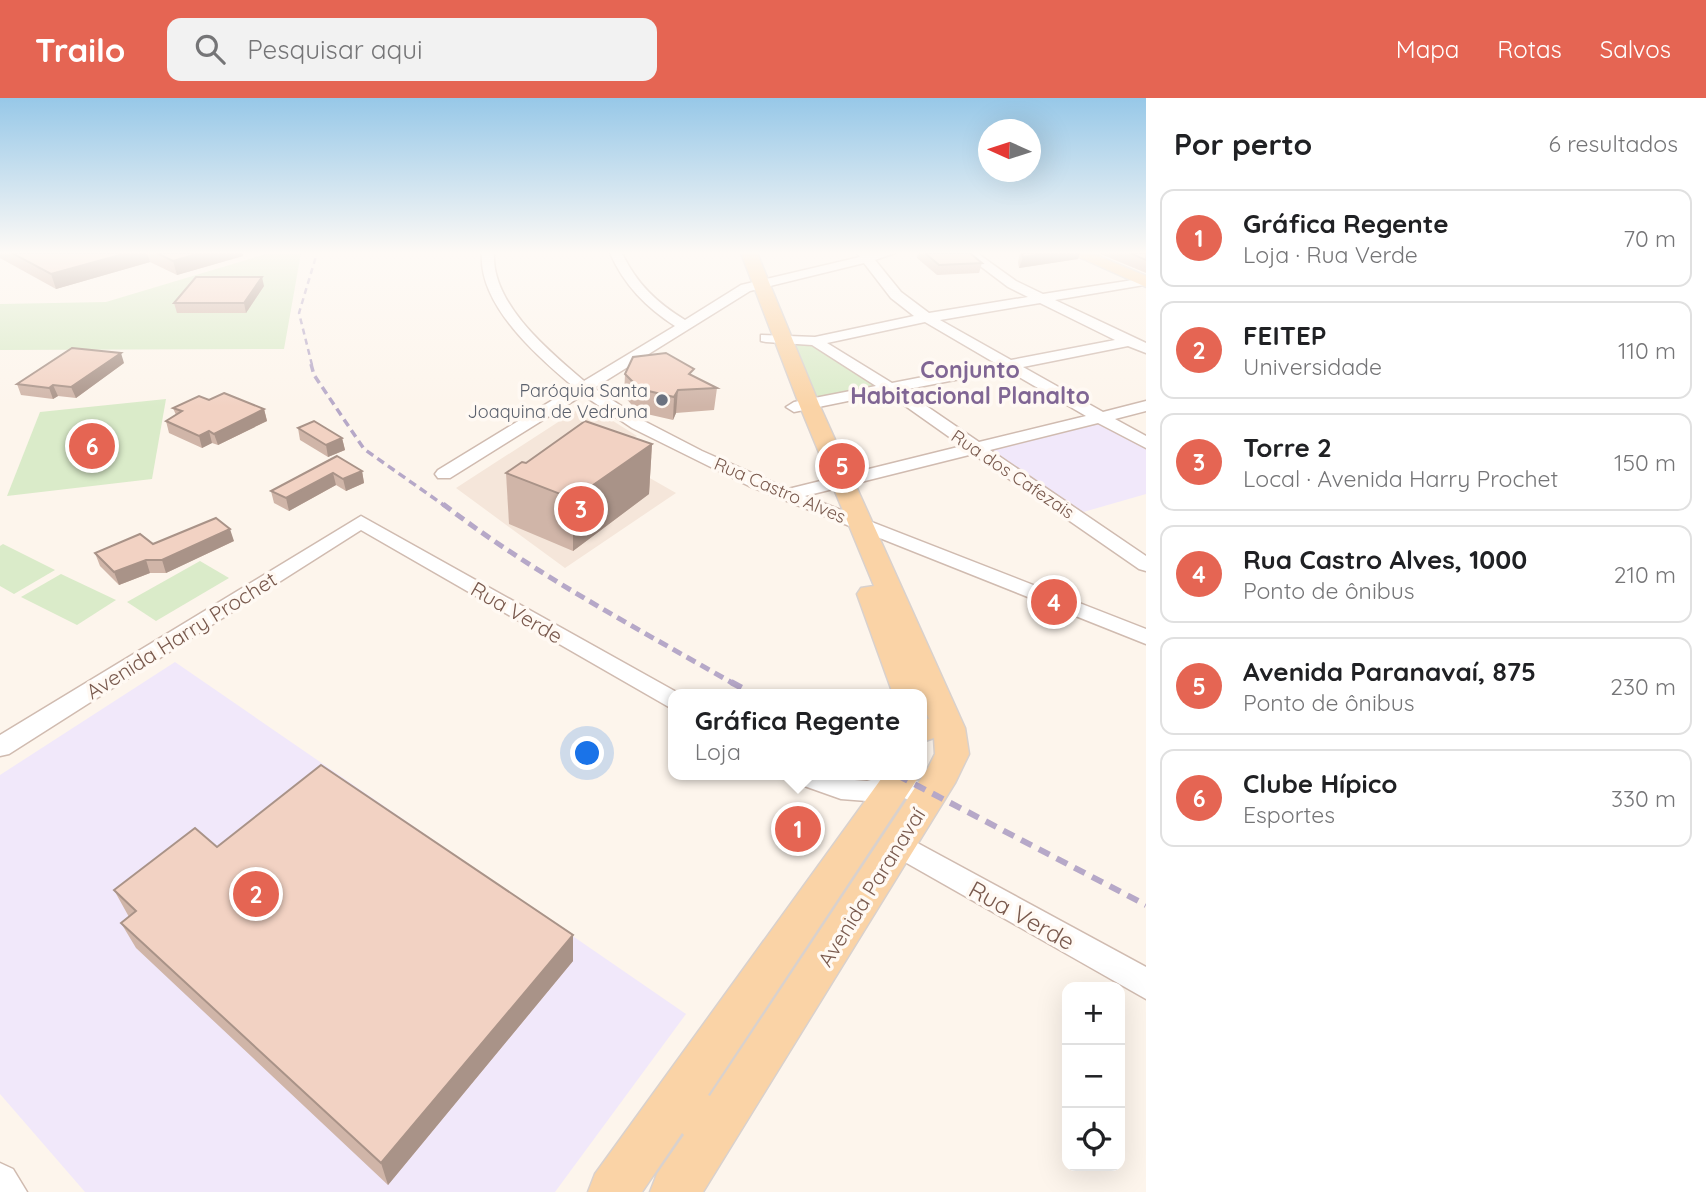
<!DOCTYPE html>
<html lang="pt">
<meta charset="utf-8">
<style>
body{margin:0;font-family:Quicksand,sans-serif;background:#f2f2f2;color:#202124}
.controls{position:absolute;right:21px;bottom:21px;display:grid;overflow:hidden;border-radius:14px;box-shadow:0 7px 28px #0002}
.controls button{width:63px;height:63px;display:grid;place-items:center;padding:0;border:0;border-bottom:2px solid #e0e0e0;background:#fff;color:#202124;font:35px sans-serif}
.compass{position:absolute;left:978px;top:21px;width:63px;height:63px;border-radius:50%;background:#fff;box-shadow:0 7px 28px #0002;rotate:273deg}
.you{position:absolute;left:588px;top:656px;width:24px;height:24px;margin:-18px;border:5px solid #fff;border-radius:50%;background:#1a73e8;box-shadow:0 0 0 10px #1a73e833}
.badge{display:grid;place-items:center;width:46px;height:46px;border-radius:50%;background:#e56553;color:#fff;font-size:23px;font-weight:700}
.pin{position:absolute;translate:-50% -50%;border:4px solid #fff;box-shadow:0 2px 7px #0006}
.popup{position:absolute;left:668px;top:591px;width:259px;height:91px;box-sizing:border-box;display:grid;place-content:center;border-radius:14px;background:#fff;filter:drop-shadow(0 2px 5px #0005);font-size:23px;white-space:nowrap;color:#757577}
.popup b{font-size:26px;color:#202124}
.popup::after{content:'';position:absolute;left:50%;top:100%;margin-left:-14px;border:14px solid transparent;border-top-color:#fff}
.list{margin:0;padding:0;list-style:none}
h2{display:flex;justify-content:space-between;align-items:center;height:91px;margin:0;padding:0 28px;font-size:30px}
h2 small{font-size:23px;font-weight:400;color:#757577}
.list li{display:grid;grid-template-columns:46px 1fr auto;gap:21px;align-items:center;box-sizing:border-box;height:98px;margin:0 14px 14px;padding:0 14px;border:2px solid #e0e0e0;border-radius:14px}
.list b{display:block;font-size:26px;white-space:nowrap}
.list p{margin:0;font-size:23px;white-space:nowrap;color:#757577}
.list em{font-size:23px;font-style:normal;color:#757577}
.icon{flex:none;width:38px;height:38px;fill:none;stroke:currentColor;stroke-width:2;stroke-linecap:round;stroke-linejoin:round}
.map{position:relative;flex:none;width:1146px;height:1094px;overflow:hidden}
header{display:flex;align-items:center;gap:42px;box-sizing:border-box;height:98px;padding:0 35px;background:#e56553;color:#fff}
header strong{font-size:33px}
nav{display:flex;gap:38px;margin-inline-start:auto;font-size:24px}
.search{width:490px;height:63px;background:#f2f2f2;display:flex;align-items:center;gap:18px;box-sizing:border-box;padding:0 24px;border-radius:14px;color:#757577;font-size:26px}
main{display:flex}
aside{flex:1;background:#fff}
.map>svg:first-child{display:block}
.residential{fill:#f5e6da}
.education{fill:#f1e8fa}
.green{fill:#daebc9}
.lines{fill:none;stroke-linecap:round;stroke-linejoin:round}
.minor-casing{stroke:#d0bbb0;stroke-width:3}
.major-casing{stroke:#d9d1cd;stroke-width:3}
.minor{fill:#fff;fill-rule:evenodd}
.major{fill:#fad3a6;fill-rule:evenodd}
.rail-far3{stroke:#b6a8c8;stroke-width:2.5;stroke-dasharray:6 4.5;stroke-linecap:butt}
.rail-far2{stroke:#b6a8c8;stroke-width:3.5;stroke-dasharray:8 5;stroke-linecap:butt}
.rail-far1{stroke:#b6a8c8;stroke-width:5;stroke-dasharray:10 6;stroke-linecap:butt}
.rail{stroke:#b6a8c8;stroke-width:6;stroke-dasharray:12 8;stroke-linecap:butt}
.wall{fill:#d0b5a8}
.shaded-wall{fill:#a99388}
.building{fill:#f2d2c3;stroke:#a99388;stroke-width:2}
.worship-dot{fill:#6b7280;stroke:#fff9f3;stroke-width:2.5}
.labels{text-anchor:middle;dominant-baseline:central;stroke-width:7;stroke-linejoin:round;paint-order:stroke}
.far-worship-label{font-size:18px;fill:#5b616d;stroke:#fff9f3;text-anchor:end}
.far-street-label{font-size:18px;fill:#79594d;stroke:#fff9f3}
.street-label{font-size:21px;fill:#79594d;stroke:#fff9f3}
.far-district-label{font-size:23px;font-weight:bold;fill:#806694;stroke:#fff9f3}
.near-street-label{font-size:24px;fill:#79594d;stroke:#fff9f3}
</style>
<header>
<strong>Trailo</strong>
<div class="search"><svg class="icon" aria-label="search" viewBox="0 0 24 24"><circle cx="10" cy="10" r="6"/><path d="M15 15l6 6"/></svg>Pesquisar aqui</div>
<nav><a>Mapa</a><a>Rotas</a><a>Salvos</a></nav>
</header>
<main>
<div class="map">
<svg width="1146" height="1094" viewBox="0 0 1146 1094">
<rect width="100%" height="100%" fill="#fdf5ec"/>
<path class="residential" d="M586,306l51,32 -31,17 70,40 -111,75 -109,-80z"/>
<g class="education">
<path d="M1101,319l45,26v51l-73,21 -99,-67z"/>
<path d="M175,564l511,352 -131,178h-470l-85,-98v-319z"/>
</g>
<g class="green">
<path d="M269,155h32l-17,96 -284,1v-46l106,-2z"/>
<path d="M790,244l19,1 67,44 -64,13z"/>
<path d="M166,301l-14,80 -145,17 33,-84z"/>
<path d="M3,446l52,26 -41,24 -14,-8v-40z"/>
<path d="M200,463l29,17 -73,43 -29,-19z"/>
<path d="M61,476l55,26 -39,25 -56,-28z"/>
</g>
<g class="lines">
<defs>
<g id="minor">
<path d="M482,155h12c-3,51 55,98 90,128l91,-55c-29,-19 -51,-41 -65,-73h12c14,30 35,50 63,67l56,-35 119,-28 -3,-4h38l-20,7 26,32 28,21 99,-16 -20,-10 -45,-34h14l39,28 27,13 103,-16 -2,7 -89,15 91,43v10l-18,-7 -105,21 80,45 43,-11v10l-31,8 31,17v12l-48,-25 -108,27 156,106v15l-7,-2 -166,-115 -168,42 341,133v15l-397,-158 -117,-58 -49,-33 -133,83h-12l-3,-4 3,-4 136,-83c-36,-30 -96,-82 -92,-134zM864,165l27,35 23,18 -99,21 -54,-2v6l5,1 46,3 64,41 -82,16 -8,5 8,5 93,-19 75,53 -174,43 -86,-38 -58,-30 -50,-33 156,-97zM1040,205l75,37 -104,20 -71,-40zM925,224l70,41 -103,20 -65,-40zM1007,272l79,46 -107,26 -76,-52z"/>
<path d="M361,418l319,178h-6v16l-313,-180 -352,224 -9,2v-21z"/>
<path d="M789,677h42l11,4 25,2 23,-6h14l33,16 4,7 -4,7 -10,4 -31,-15 -29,7 -26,-2 -48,-17z"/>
<path d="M899,735l247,134v32l-257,-146 -4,-8 4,-8z"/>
<path d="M0,1065l13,6 14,23h-27z"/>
</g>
<g id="major">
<path d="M741,155h16l62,151 146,324 4,26 -14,29 -252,409h-53l7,-18 27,-39 -2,-2 -40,59h-54l7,-18 289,-399h36l-212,320 2,1 218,-328 7,-14 -1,-16 -12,4v-25l7,2 -7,-16v-9h-29l-36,-100 4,-6 13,-2 -75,-182z"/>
<path d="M1070,155h21l55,23v11z"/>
</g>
</defs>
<use href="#minor" class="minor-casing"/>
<use href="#major" class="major-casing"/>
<use href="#minor" class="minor"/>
<use href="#major" class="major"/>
<path class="rail-far3" d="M312,267l-13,-52 18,-60"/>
<path class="rail-far2" d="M311,266l3,11 50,74 81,57"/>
<path class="rail-far1" d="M443,406c91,70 192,123 291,180"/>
<g class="rail">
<path d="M731,584l22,12"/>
<path d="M897,677l249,130"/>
</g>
</g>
<g class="wall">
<path d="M0,155h243v3l-66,19 -27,-13 -94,27 -56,-31z"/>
<path d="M918,155h52l12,10 -3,10 -42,2 -20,-17z"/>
<path d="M1020,155h60l-2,6 -59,9 -1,-6z"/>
<path d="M1098,155h48v20z"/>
<path d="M264,188l-18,27h-69l-3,-10z"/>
<path d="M124,265l-48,35 -18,-2 -5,3 -32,-4 -4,-11z"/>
<path d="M625,276l68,2 24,12 -3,22 -38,3 -3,7 -35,-8 -14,-16z"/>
<path d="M209,302l55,9 3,12 -49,24 -6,-2 -10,5 -33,-15 -3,-12 10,-6 -3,-7z"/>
<path d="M298,330l44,10 3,12 -17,7 -28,-17z"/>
<path d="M652,346l-3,50 -76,57 -64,-27 -3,-51 20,-10z"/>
<path d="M337,358l25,15 2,12 -18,8 -10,-6 -47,26 -15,-8 -3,-12z"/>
<path d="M234,443l-68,32h-16l-31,12 -19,-19 -5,-13 58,-9z"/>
<path d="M217,749l356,88v26l-185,224 -252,-237 -15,-25 8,-6 -15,-27z"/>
</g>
<g class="shaded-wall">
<path d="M127,155h20l3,9 -94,27 -5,-15z"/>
<path d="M200,155h43v3l-66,19 -4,-14z"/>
<path d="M1047,155h33l-2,6 -59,9 4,-11z"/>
<path d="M262,179l2,9 -18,27 -2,-10z"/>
<path d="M121,255l3,10 -48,35 -5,-11z"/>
<path d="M53,287l5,11 -5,3 -4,-11z"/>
<path d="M678,292l-2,23 -3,7 1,-23z"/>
<path d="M264,311l3,12 -49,24 -4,-11z"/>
<path d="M209,333l3,12 -10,5 -3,-12z"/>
<path d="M342,340l3,12 -17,7 -2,-12z"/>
<path d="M652,346l-3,50 -76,57v-52z"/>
<path d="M362,373l2,12 -18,8 -3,-12z"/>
<path d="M333,375l3,12 -47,26 -3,-13z"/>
<path d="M230,431l4,12 -68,32 -4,-13z"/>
<path d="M146,462l4,13 -31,12 -5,-13z"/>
<path d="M573,837v26l-185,224 -7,-22z"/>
</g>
<g class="building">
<path d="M12,155h115l-76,21z"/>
<path d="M157,155h43l-27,8z"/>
<path d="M925,155h45l12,10 -43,2z"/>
<path d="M1022,155h25l-24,4z"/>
<path d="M1130,155h16v7z"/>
<path d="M196,179h66l-18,26h-70z"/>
<path d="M72,250l49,5 -50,34 -18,-2 -4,3 -32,-4z"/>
<path d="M666,255l28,16 -5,5 28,14 -39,2 -4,7 -34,-8 -15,-15 8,-17z"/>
<path d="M224,295l40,16 -50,25 -5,-3 -10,5 -33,-15 16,-10 -9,-3 26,-12 10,4z"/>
<path d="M314,323l28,17 -16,7 -28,-17z"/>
<path d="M585,323l67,23 -79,55 -67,-26 16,-11 4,1z"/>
<path d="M337,358l25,15 -19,8 -10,-6 -47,25 -15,-7z"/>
<path d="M216,420l14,11 -68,31h-16l-32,12 -19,-19 45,-19 13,10z"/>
<path d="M321,667l252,170 -192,228 -260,-240 15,-12 -22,-21 81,-62 22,19z"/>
</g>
<linearGradient id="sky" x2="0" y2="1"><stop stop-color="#97c8e8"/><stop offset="0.5" stop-color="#fefaf6"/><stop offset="1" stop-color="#fefaf6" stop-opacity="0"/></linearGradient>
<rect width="1146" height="309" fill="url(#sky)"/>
<circle class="worship-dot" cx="662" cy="302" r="7"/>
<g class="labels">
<g class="far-worship-label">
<text x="648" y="292">Paróquia Santa<tspan x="648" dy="21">Joaquina de Vedruna</tspan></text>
</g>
<g class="far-street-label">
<text transform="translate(1013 376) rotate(34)">Rua dos Cafezais</text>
<text transform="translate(780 392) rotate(23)">Rua Castro Alves</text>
</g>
<g class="street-label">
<text transform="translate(517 514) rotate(30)">Rua Verde</text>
<text transform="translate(181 537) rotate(-32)">Avenida Harry Prochet</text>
<text transform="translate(871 789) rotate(-58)">Avenida Paranavaí</text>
</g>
<g class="far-district-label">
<text x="970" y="271">Conjunto<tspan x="970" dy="26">Habitacional Planalto</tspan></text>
</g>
<g class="near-street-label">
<text transform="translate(1022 817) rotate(29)">Rua Verde</text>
</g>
</g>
</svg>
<div class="controls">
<button>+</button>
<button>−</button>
<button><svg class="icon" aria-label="locate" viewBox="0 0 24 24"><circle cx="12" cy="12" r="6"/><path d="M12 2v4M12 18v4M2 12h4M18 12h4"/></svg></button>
</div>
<svg class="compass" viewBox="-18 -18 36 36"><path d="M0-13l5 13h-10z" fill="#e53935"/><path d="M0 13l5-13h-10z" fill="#757577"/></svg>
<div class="you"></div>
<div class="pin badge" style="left:798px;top:731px">1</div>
<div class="popup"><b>Gráfica Regente</b>Loja</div>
<div class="pin badge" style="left:256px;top:796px">2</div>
<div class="pin badge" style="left:581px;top:411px">3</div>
<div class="pin badge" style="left:1054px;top:504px">4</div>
<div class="pin badge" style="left:842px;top:368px">5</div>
<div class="pin badge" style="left:92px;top:348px">6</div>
</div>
<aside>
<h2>Por perto<small>6 resultados</small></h2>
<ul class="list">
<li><span class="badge">1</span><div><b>Gráfica Regente</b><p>Loja · Rua Verde</p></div><em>70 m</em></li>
<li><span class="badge">2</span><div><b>FEITEP</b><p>Universidade</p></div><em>110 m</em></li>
<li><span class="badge">3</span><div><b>Torre 2</b><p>Local · Avenida Harry Prochet</p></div><em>150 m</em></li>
<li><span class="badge">4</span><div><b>Rua Castro Alves, 1000</b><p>Ponto de ônibus</p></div><em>210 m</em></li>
<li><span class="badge">5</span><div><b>Avenida Paranavaí, 875</b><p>Ponto de ônibus</p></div><em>230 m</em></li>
<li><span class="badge">6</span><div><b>Clube Hípico</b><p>Esportes</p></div><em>330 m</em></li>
</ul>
</aside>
</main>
